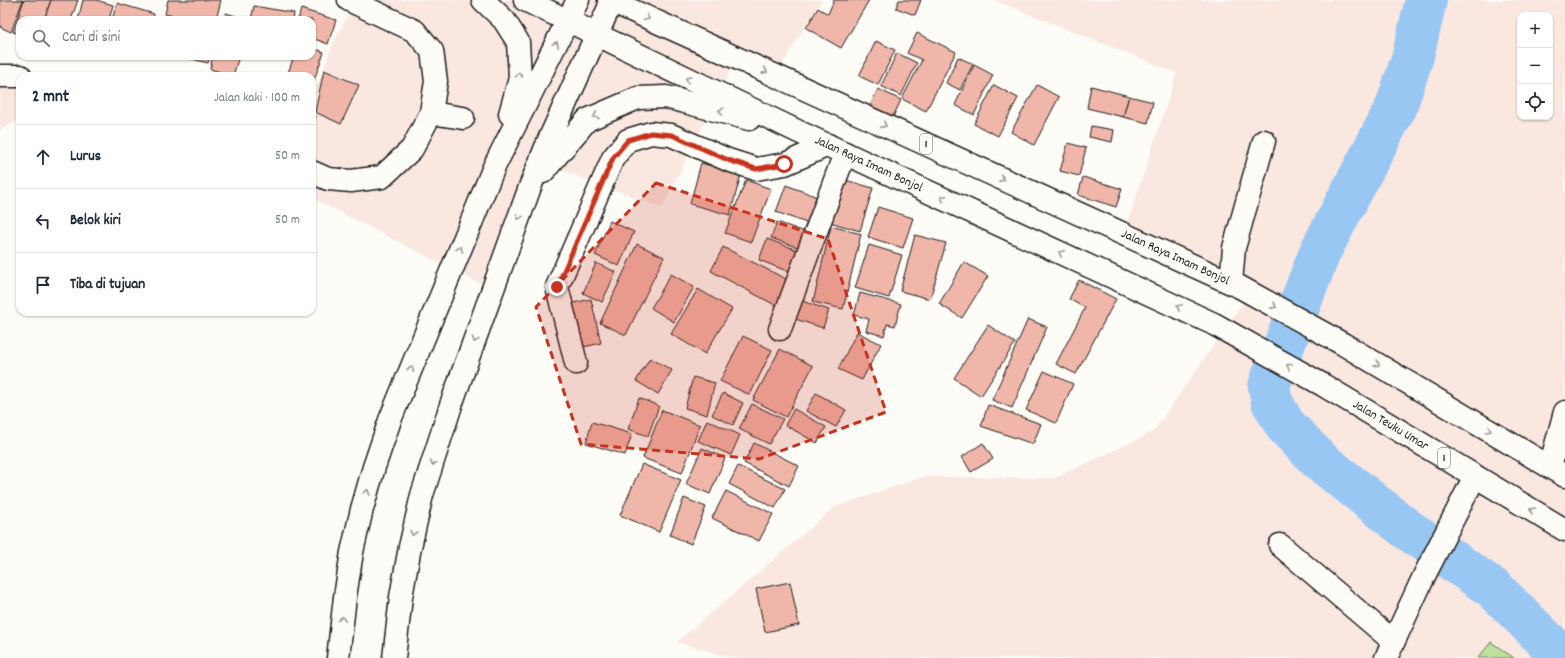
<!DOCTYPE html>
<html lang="id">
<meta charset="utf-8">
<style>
body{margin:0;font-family:Dekko,sans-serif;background:#f2f2f3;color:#1f2937}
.controls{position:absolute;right:12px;top:12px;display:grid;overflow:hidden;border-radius:8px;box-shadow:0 1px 3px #0004}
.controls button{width:36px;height:36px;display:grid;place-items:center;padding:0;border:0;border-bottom:1px solid #e0e1e3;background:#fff;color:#1f2937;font:20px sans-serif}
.stop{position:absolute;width:12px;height:12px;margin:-9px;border:3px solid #c8321e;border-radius:50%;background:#fff}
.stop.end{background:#c8321e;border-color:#fff;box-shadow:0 1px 4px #0008}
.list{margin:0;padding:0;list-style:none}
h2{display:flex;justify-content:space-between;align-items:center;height:52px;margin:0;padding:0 16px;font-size:17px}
h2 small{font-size:13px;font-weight:400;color:#747a83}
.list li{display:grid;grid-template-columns:26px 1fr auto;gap:12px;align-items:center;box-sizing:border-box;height:64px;padding:0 16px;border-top:1px solid #e0e1e3}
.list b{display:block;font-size:15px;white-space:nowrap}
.list em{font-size:13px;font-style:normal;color:#747a83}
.icon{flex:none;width:22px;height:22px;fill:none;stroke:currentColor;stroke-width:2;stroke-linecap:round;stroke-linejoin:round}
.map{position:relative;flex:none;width:1565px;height:658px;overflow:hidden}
.search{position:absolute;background:#fff;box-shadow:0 1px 3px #0004;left:16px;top:16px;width:300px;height:44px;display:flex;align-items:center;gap:10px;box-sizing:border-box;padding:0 14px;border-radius:12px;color:#747a83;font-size:15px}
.panel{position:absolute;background:#fff;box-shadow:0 1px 3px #0004;left:16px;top:72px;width:300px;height:244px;border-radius:12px}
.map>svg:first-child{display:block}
.built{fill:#f9e7e0;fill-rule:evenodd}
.green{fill:#bde19b;stroke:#6c7e5c}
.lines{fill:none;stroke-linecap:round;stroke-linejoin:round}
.river{stroke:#99c7f4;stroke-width:42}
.building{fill:#f0b6a9;stroke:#1c1c1c}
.minor-casing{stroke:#1c1c1c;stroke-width:25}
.highway-casing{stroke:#1c1c1c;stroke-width:25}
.minor{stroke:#fdfcf7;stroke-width:22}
.highway{stroke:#fdfcf7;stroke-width:22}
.oneway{stroke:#989794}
.route{stroke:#c8321e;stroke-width:5}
.marked{fill:#c8321e;fill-opacity:0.2;stroke:#c8321e;stroke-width:3;stroke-dasharray:8 5;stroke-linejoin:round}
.labels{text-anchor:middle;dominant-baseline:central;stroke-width:3.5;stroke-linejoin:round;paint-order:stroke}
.shield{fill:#fdfcf7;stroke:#605f5e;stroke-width:1}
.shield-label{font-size:12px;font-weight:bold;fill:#1c1c1c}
.street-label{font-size:13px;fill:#1c1c1c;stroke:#fdfcf7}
</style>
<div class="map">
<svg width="1565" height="658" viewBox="0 0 1565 658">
<rect width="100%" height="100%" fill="#fdfcf7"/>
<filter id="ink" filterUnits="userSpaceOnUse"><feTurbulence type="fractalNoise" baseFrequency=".025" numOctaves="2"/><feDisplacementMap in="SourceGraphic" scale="8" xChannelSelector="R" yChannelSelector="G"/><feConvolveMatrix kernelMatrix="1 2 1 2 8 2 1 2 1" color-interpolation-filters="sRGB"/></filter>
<g filter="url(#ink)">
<g class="built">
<path d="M356,0h466l-52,83 -39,-14 -69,139 -119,-45 -54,125 -177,-90v-98l21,-57z"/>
<path d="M994,0h571v658h-51l-23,-16 -13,16h-745l-56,-16 158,-135 88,-30 132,1 98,-46 97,-139 -123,-69 50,-151zM1520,15h30v102h-30z"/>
<path d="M0,71l20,8v41l-20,10z"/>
</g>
<path class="green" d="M1491,642l23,16h-36z"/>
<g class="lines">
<path class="river" d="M1426,0l-13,56 -17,51 -76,145 -47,122 -4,13 3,15 13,23 35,36 87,68 87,60 70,69"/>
</g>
<g class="building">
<path d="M1,0h22l-12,32 -11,-5v-23z"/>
<path d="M24,0h27l-7,20h-24v14l-7,-2z"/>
<path d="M51,0h27l-7,20h-27z"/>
<path d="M83,0h13l17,5 -4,15h-31z"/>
<path d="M168,0h53l-5,20h-25l-26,-6z"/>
<path d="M834,0h35l-28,48 -35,-20 12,-20 10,6z"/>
<path d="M899,0h22l-6,15 -19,-7z"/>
<path d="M117,3l37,11 -1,6h-41z"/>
<path d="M254,6l40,7 -1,7h-42z"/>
<path d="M301,9l35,11 -8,24 -16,-6v-18h-14z"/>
<path d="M226,13l22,7h-24z"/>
<path d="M917,33l39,19 -30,59 -24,-12 20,-39 -15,-7z"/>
<path d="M876,41l19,9 -17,35 -19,-9z"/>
<path d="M312,48l12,4 -12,34v-10h-25l7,-20h18z"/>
<path d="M897,53l20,10 -16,33 -20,-10z"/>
<path d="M180,56h30l-2,7z"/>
<path d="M213,56h26l-6,20 -23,-7z"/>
<path d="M958,57l15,7 -13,26 -14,-7z"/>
<path d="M974,65l19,10 -19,40 -19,-10z"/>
<path d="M324,70l35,15 -18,39 -26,-12z"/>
<path d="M994,85l24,13 -20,38 -24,-12z"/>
<path d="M1037,85l22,12 -25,48 -23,-13z"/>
<path d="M1091,86l38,10 -6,21 -36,-9z"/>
<path d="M878,89l23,11 -9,19 -23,-11z"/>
<path d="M1129,96l24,6 -5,21 -25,-6z"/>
<path d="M312,114l4,2 -4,11z"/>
<path d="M1091,126l23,4 -2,12 -23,-5z"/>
<path d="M1068,143l18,5 -7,28 -19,-5z"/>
<path d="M701,163l40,11 -11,41 -40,-11z"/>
<path d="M1083,177l39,12 -6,18 -38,-12z"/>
<path d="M842,179l31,9 -13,43 -37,-11z"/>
<path d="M746,180l25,9 -20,53 -26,-9z"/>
<path d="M786,185l39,15 -10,26 -39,-14z"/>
<path d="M878,207l35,11 -10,30 -35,-11z"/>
<path d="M610,221l24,11 -15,34 -24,-11z"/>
<path d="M777,222l28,10 -6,16 -28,-10z"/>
<path d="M831,226l30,8 -18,75 -30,-7z"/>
<path d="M915,235l31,8 -16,56 -30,-8z"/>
<path d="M767,239l33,12 -8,22 -33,-13z"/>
<path d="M637,244l27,13 -38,78 -26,-12z"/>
<path d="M869,245l33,10 -13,43 -34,-10z"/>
<path d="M723,247l67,34 -13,25 -66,-35z"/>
<path d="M964,262l24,14 -26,42 -23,-14z"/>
<path d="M596,263l20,9 -14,30 -19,-9z"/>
<path d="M671,274l23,13 -20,35 -23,-14z"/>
<path d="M1079,280l37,19 -40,75 -20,-10 29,-56 -16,-9z"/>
<path d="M698,289l34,20 -27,45 -34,-20z"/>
<path d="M860,293l41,11 -6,22 -8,-2 -3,12 -18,-5 3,-12 -15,-4z"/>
<path d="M793,298l36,12 -6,18 -37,-12z"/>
<path d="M591,299l10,44 -26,6 -10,-44z"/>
<path d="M1028,319l19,8 -35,81 -20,-8z"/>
<path d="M988,325l27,18 -34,53 -27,-18z"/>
<path d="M857,332l24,12 -19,36 -24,-11z"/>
<path d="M743,336l29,14 -22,45 -30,-14z"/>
<path d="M780,349l33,17 -27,51 -33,-17z"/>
<path d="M650,358l22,12 -14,24 -22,-13z"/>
<path d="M1044,371l29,13 -17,39 -30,-13z"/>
<path d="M693,377l22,6 -8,32 -22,-7z"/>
<path d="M723,393l20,10 -10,22 -21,-10z"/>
<path d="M816,393l30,17 -10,17 -30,-16z"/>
<path d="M639,398l20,8 -11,30 -20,-7z"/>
<path d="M752,404l31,15 -14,25 -30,-15z"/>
<path d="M988,405l53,19 -8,20 -52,-18z"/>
<path d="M794,409l32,18 -9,16 -32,-18z"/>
<path d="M662,410l38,15 -18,48 -39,-15z"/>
<path d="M707,420l33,15 -9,20 -33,-14z"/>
<path d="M592,422l40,12 -7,21 -39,-12z"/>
<path d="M754,443l45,23 -10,20 -45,-23z"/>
<path d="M983,443l10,16 -22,13 -9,-15z"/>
<path d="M702,448l23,10 -15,36 -24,-10z"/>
<path d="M642,464l39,16 -22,52 -39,-17z"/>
<path d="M738,466l47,23 -10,19 -46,-24z"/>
<path d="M726,491l47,23 -14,27 -47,-23z"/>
<path d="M684,498l22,9 -15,37 -21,-9z"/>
<path d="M790,582l9,43 -34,7 -9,-43z"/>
</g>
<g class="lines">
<defs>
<g id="minor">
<path d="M0,76h20"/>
<path d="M431,113l32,5"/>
<path d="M312,172l16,7 23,2 31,-4 30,-28 19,-36 5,-32 -4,-30 -17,-20 -66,-31"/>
<path d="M1231,282l3,-34 30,-107"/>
<path d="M780,329l65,-176"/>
<path d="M576,363l-19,-76 56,-129 15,-18 23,-7 20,2 57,25 28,9 29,-5 43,-19"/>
<path d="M1550,467l15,-55"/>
<path d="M1280,545l113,96"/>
<path d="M1386,658l39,-84 50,-98"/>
</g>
<g id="highway">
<path d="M483,0l21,20 14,22 2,36 -10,36"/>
<path id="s1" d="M525,0l274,132 415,192 109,61 242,145"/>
<path id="s2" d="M609,0l631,287 103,57 222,132"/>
<path d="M543,172l44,-52 51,-22 28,-1 83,22"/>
<path d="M338,658l7,-61 7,-45 10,-43 12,-42 16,-47 104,-253 84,-167"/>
<path d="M394,658l7,-61 9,-50 12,-52 30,-93 78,-215 18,-45 64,-141"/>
</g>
</defs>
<use href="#minor" class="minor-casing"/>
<use href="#highway" class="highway-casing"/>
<use href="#minor" class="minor"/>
<use href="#highway" class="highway"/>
</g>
<defs><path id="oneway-chevron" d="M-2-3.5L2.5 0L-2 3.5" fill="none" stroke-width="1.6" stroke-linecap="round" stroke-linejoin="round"/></defs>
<g class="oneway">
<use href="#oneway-chevron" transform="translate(647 18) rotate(25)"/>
<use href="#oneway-chevron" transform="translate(556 44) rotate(-63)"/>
<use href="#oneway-chevron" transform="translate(765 71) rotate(24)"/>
<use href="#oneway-chevron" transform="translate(519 75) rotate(-89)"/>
<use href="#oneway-chevron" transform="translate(688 79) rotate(-155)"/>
<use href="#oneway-chevron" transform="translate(721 111) rotate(-165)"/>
<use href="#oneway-chevron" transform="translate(596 116) rotate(157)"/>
<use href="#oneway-chevron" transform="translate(884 125) rotate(24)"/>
<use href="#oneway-chevron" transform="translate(1002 179) rotate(24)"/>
<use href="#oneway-chevron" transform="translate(943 198) rotate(-155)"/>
<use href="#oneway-chevron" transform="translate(519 217) rotate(110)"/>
<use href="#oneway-chevron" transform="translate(460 249) rotate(-68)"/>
<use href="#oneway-chevron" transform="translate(1061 253) rotate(-155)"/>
<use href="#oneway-chevron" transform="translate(1274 306) rotate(29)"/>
<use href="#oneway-chevron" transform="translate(1179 307) rotate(-155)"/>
<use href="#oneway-chevron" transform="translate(475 340) rotate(110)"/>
<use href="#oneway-chevron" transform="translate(1377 364) rotate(31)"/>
<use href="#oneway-chevron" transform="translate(1289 366) rotate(-150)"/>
<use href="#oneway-chevron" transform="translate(411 369) rotate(-68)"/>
<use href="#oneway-chevron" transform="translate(1489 430) rotate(31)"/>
<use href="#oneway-chevron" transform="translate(433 463) rotate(108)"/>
<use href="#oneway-chevron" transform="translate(367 492) rotate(-74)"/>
<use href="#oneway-chevron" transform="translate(1532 510) rotate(-149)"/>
<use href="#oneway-chevron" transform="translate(413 533) rotate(104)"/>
<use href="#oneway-chevron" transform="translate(342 619) rotate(-83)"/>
</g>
</g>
<g class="lines" filter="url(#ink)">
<path class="route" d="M557,287l56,-129 15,-18 23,-7 21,2 56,25 28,9 28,-5"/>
</g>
<path class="marked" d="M656,183l172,56 58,173 -127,47 -178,-15 -45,-137z"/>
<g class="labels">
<g class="shield">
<rect x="920" y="134" width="12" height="20" rx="3"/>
<rect x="1438" y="448" width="12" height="20" rx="3"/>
</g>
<g class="shield-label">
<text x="926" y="144">1</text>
<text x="1444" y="458">1</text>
</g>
<g class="street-label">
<text stroke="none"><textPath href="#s1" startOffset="381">Jalan Raya Imam Bonjol</textPath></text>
<text stroke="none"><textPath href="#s2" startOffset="622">Jalan Raya Imam Bonjol</textPath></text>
<text stroke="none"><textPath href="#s1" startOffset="965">Jalan Teuku Umar</textPath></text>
</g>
</g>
</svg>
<div class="controls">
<button>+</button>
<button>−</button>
<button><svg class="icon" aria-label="locate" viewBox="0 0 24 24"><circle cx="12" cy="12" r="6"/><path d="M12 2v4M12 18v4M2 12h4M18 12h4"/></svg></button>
</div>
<div class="stop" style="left:784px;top:164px"></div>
<div class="stop end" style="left:557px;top:287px"></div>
<div class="search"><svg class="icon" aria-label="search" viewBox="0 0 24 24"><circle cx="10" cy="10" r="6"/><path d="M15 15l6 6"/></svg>Cari di sini</div>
<section class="panel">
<h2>2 mnt<small>Jalan kaki · 100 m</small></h2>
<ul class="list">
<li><svg class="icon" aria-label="ahead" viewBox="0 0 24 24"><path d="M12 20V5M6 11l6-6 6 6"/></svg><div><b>Lurus</b></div><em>50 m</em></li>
<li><svg class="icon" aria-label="left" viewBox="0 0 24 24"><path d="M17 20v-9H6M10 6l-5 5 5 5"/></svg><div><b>Belok kiri</b></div><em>50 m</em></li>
<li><svg class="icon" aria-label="arrive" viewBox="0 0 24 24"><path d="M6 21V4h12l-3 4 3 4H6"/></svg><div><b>Tiba di tujuan</b></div></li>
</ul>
</section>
</div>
